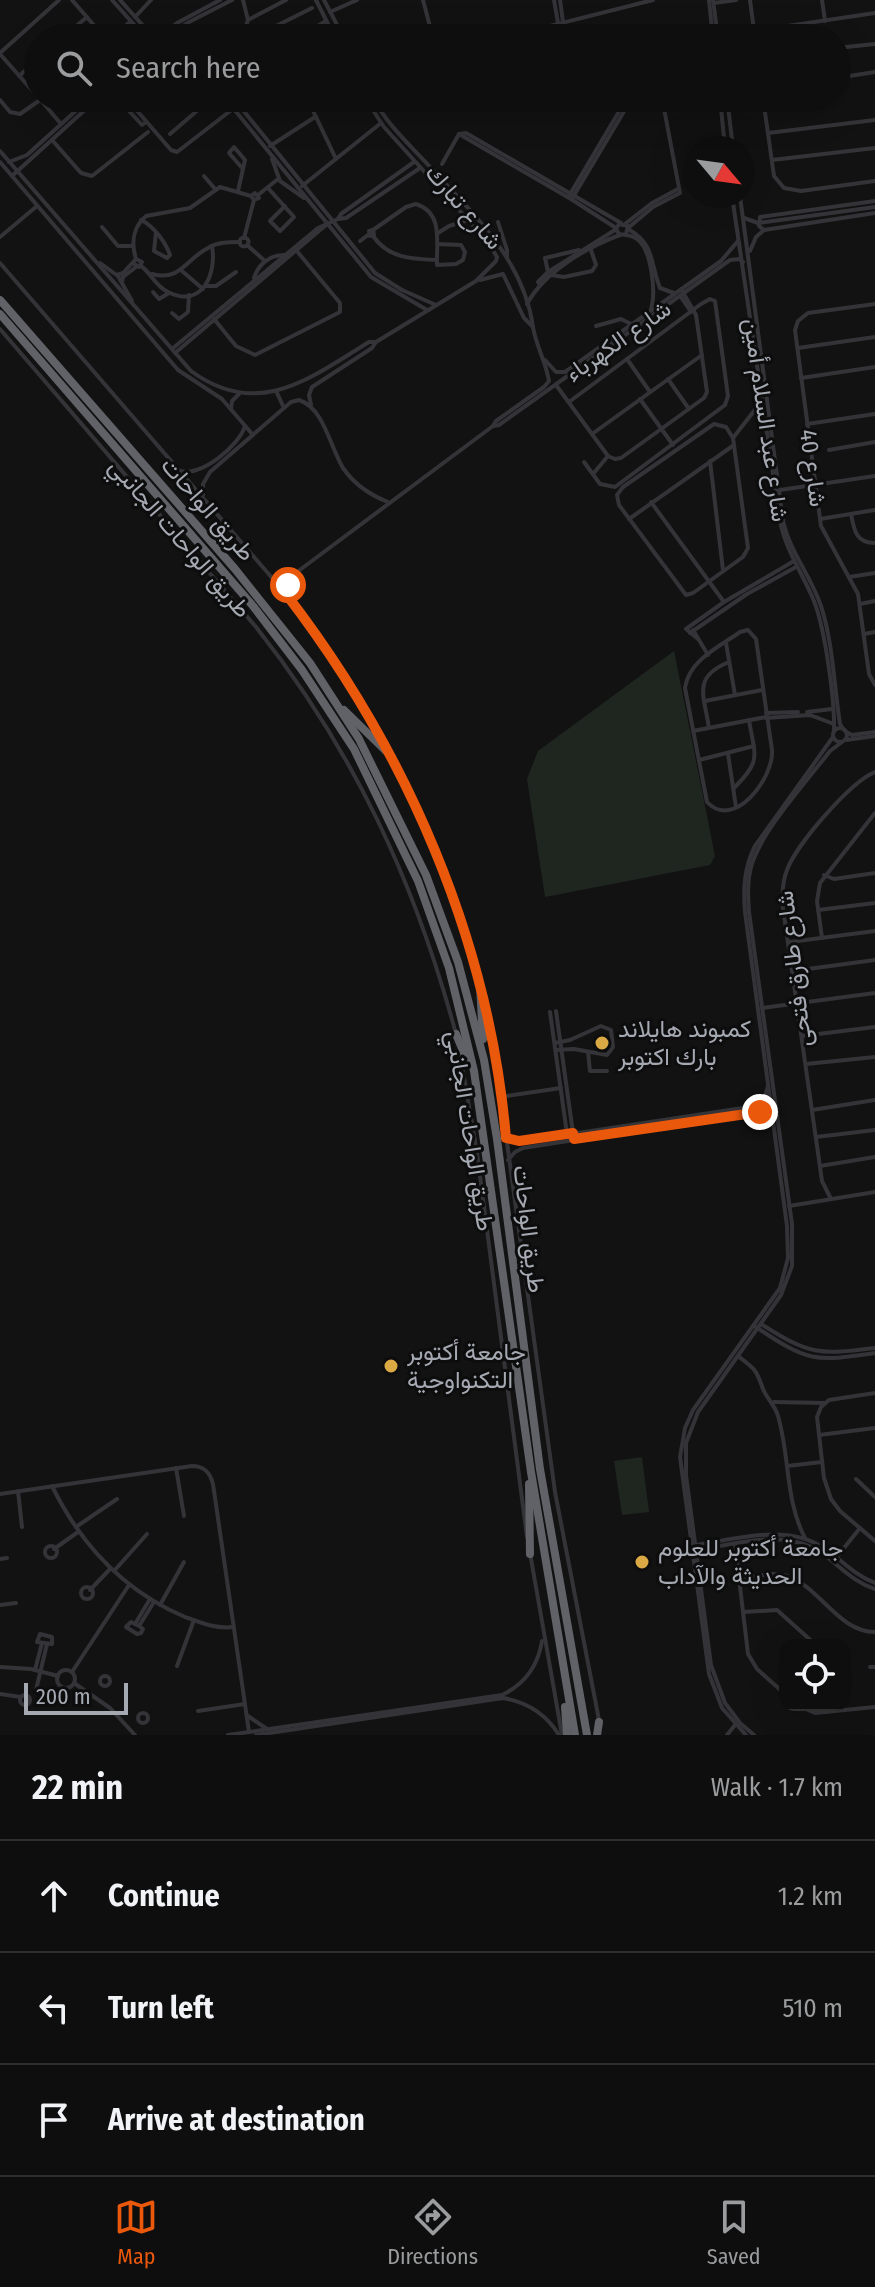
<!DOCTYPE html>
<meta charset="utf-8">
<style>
body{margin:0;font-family:"Fira Sans Condensed",Vazirmatn,sans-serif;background:#171717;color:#f1f3f6}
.controls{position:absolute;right:24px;bottom:24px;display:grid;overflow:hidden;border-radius:16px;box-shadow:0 8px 32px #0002}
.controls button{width:72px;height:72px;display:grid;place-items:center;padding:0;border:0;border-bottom:2px solid #2e2e2e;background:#0e0e0e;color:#f1f3f6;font:40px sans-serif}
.compass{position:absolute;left:683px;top:136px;width:72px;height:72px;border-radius:50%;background:#0e0e0e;box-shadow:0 8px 32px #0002;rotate:119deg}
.scale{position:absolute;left:24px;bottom:20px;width:104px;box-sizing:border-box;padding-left:8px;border:4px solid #a5a9b2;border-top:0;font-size:22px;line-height:28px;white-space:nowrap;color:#a5a9b2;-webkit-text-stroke:6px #0d0d0e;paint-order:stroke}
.stop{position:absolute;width:24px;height:24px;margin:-18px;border:6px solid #ea580c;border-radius:50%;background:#fff}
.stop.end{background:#ea580c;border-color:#fff;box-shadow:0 2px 8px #0008}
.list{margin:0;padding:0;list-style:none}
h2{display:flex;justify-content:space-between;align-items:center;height:104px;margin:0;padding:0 32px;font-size:34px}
h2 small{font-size:26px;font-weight:400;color:#9b9c9e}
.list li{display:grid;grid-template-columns:52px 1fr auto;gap:24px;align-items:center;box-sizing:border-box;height:112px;padding:0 32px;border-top:2px solid #2e2e2e}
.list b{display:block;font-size:30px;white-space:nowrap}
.list em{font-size:26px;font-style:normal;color:#9b9c9e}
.icon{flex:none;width:44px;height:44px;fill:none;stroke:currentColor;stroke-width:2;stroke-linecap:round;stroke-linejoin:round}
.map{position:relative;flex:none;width:875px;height:1735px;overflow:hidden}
.search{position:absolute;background:#0e0e0e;box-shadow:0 8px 32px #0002;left:24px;right:24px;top:24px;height:88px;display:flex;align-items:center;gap:20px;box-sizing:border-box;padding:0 28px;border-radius:44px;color:#9b9c9e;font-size:30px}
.sheet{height:440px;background:#0e0e0e}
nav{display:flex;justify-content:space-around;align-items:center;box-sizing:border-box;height:112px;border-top:2px solid #2e2e2e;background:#0e0e0e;font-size:22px;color:#9b9c9e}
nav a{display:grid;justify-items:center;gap:4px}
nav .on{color:#ea580c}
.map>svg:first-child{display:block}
.green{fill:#1f2620}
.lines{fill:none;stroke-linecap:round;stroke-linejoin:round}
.minor{stroke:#343438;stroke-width:4}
.highway{stroke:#606268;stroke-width:8}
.route{stroke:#ea580c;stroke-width:10}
.poi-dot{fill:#daa943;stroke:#0d0d0e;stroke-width:3}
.labels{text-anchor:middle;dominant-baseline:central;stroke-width:6;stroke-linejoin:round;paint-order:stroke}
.street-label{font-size:24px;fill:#a5a9b2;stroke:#0d0d0e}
.poi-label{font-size:24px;fill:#a5a9b2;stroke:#0d0d0e;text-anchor:start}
</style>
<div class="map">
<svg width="875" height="1735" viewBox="0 0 875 1735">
<rect width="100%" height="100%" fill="#121213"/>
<g class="green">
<path d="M674,651l41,205 -5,9 -165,32 -18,-118 11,-28z"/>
<path d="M642,1457l7,55 -27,3 -8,-54z"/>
</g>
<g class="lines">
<g class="minor">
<path d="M72,0l33,38"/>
<path d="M112,0l34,38"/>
<path d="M120,0l34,38"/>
<path d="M316,0l19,38"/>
<path d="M324,0l20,38"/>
<path d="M423,0l10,38"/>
<path d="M554,0l4,23"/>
<path d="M560,0l3,22"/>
<path d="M709,0l4,38"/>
<path d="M713,0l5,38"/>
<path d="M750,0l5,38"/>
<path d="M822,0l3,21"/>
<path d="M714,3l22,-3"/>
<path d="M330,12l27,-12"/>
<path d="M135,17l16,-17"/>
<path d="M248,20l38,-20"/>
<path d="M247,26h29l36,-18"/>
<path d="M180,27l5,11"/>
<path d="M754,31l121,-18"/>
<path d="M62,38l25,-21"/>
<path d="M112,38l19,-17"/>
<path d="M158,38l19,-15 43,-23"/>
<path d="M165,38l24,-16 43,-22"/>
<path d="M242,38l6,-18 -5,-20"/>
<path d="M298,38l28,-17"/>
<path d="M502,38l151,-38"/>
<path d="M837,48l38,-4"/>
<path d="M0,53l59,-53"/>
<path d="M0,54l38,43"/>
<path d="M19,76l19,-17"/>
<path d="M837,78l38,-6"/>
<path d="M39,98l22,26"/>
<path d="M117,98l25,27 4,-3"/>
<path d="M126,98l45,52 6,2 70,-54"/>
<path d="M307,98l29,61"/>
<path d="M720,98l5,50"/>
<path d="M727,98l6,50"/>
<path d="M763,98l11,78 10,12 17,3 74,-10"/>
<path d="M0,100l10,12 10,2 20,-14"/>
<path d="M238,104l137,169 27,17 34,15"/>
<path d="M233,108l138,169 56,33"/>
<path d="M159,110l14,-12"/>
<path d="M768,133l107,-13"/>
<path d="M170,134l42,-36"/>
<path d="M459,134l7,-1 155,90"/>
<path d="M459,134l112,65 45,29"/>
<path d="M52,140l29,33 11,3 56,-44"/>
<path d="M270,146l45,-29"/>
<path d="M0,151l191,220c67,49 118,8 178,-29h7l100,-61 20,-20 1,-4 -9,-15 -104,-115 -19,-29"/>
<path d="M272,159l8,22 24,17"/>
<path d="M772,160l103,-12"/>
<path d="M0,162l178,208 44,29 31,36"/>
<path d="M9,162l18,-7 63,-57"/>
<path d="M414,162l-73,52 -3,5 8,-1 74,-50"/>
<path d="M442,164l17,-30"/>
<path d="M12,176l86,-78"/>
<path d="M204,176l11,13"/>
<path d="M302,186l79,-63"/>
<path d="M268,188l26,29 -14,14 -10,-10 15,-15"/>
<path d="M238,191l7,-31 -11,-13 -5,6 14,16"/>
<path d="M255,193l4,5 -5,2 -3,-4z"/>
<path d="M258,195l20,-16"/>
<path d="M569,196l58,-98"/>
<path d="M732,196l48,325c6,30 23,53 34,80 11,28 21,100 20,130"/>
<path d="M740,196l43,325c7,31 28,55 38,85 12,37 13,79 19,118l4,6"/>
<path d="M573,197l59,-99"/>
<path d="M744,218l14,5 117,-16"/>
<path d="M141,220c13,6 25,23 29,35l-3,3 -13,-7 2,-19"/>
<path d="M498,222l9,28v7"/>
<path d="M625,224l27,-21 26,-14"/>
<path d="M102,227l16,19h15"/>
<path d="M628,228l25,-21 27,-14 -18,-95"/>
<path d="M628,229c27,15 22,34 32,59l14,5"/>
<path d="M373,230l33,-23 10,-3c28,9 20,39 21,61l19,-1 7,-4 2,-8 -4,-7 -24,-1"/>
<path d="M373,230l1,5 -4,1 -1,-5z"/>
<path d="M764,230l-5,-4 1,-9 115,-16"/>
<path d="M438,233l11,-7 19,-6"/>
<path d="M626,234l2,-8 -9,-2 -3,5 3,5c6,1 13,1 18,5 15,11 19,54 14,70"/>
<path d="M373,236c15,22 38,23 63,24"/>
<path d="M0,237l37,-31"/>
<circle cx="244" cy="242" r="4.5"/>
<path d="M244,238l10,-38"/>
<path d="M360,241l8,-6"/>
<path d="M247,245l18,16"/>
<path d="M750,251l6,-14 8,-7 111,-17"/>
<path d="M136,259c-5,-16 -3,-32 10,-43l44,-8 30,-21 31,9"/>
<path d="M0,263l286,331 62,87 39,67"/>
<path d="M100,263l18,13 14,25"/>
<path d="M141,266c10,7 15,21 27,26 34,17 49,-18 44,-46"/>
<path d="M182,271l21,18"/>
<path d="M548,272l-3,-14 34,-8"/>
<path d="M152,274c28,8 34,-15 56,-26 10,-6 20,-6 32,-6"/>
<path d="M117,275l6,-2 13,-14 6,3 -3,5 -5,-3"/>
<path d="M551,275l13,2 28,-6 4,-6 -5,-15"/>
<path d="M254,278c4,-13 15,-23 30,-23"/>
<path d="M480,280l23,-6 21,44 9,9"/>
<path d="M122,282l1,-5 13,-10"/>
<path d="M540,285l-2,-3 10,-10 67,-42"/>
<path d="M205,286h11l20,-14"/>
<path d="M153,292l6,7 10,-6"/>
<path d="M681,297l10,15"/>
<path d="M527,304c17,-32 60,-57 93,-69"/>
<path d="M875,304l-67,9 -10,8 -3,9 26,196 37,68 11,80 6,11"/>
<path d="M172,313l7,6 9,-7 1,-17"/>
<path d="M214,319l22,27 19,9 85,-43v-9l-44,-53"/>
<path d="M596,326l25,-7 10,5"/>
<path d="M0,329l256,298c98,124 159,255 200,407"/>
<path d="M798,348l77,-11"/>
<path d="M172,349l146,-121 20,-9"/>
<path d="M175,353l151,-128"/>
<path d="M627,359l23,33"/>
<path d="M545,360l11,12h9l156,-111 17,-20"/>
<path d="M801,378l74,-11"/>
<path d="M668,379l21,30"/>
<path d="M556,385l52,71 7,3 6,-1 83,-60 3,-6 -11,-77 -15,-26"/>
<path d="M277,393l7,15"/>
<path d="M640,399l33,46"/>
<path d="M569,402l132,-98 9,-5 5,2 13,95 -3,9 -110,82 -15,-3 -16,-22"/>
<path d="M311,405l-2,-10 3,-8 60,-39 4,-6"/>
<path d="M231,409l1,-8 7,-7"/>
<path d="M714,424l12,3 7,11 15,110 -5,9 -50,36 -7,2 -67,-90 -2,-10 6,-8z"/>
<path d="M807,424l68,-10"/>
<path d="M493,426l6,-1 231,-165 9,-1 4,3"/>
<path d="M592,434l110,-79"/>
<path d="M733,438l28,-36"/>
<path d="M829,450l46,-8"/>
<path d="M710,461l13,109"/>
<path d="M180,471c21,6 59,-25 65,-45"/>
<path d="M593,474l15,-18"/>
<path d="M780,490l95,-14"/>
<path d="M203,495v-11l7,-12 81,-70 8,-2c25,8 31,47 44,68 11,16 27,27 45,34"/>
<path d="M651,502l73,100"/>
<path d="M851,514c3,16 5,29 24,29"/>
<path d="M629,519l105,-74"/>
<path d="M820,519l55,-9"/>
<path d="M849,577l26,-4"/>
<path d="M286,594l7,-19 200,-149 3,-5 48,-34 5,-6c-3,-19 -13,-35 -16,-54 -9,-66 -58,-111 -101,-158 -20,-22 -45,-44 -59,-71"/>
<path d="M860,604l15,-3"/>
<path d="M693,630l15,25"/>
<path d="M748,630l8,9 16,111c2,28 -38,81 -65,52l-22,-114c4,-28 34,-41 55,-56z"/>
<path d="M690,633l57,-39 49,-27"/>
<path d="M864,634l11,-2"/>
<path d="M698,639l-12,-10 38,-27 70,-41"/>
<path d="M726,643l9,52"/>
<path d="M705,701l57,-11"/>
<path d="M807,712l25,-3"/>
<path d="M766,713l32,-1"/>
<path d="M766,718l44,-3 24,9"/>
<path d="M709,728c-5,-33 -17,-51 20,-66"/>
<circle cx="840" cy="735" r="7"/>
<path d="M693,731l73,-14"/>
<path d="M846,732l6,3 23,-3"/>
<path d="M846,740l29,-4"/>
<path d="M728,754l8,53"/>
<path d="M391,756c36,75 67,150 89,230"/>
<path d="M699,760l55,-14"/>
<path d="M734,788c28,-28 21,-31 15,-68"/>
<path d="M824,875l10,4 41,-6"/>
<path d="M818,910l57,-7"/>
<path d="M822,938l-5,-37 3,-18 55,-70"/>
<path d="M790,942l85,-11"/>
<path d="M793,971l82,-11"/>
<path d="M484,1002l13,68 58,422 44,228"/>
<path d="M762,1008l113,-15"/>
<path d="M556,1011l17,122"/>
<path d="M550,1012l17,122"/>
<path d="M802,1036l73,-9"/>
<path d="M555,1043l15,-3 31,-14 10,4 2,17 -6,8 -33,-6 -18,1"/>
<path d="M588,1052l2,19h17"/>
<path d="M460,1054l17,99 50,384"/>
<path d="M806,1064l69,-7"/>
<path d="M500,1097l61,-9"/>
<path d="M812,1110l63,-10"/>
<path d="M816,1137l59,-7"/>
<path d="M506,1138l19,3 231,-35 8,-6 4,-14"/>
<path d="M508,1160l7,-8 8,-4 231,-36 10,2 8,10"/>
<path d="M820,1166l55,-9"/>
<path d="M831,1199l-9,-18 -39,-273c-1,-13 -1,-26 4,-38 9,-25 63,-88 88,-98"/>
<path d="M789,1206l86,-14"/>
<path d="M761,1324c49,31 57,31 114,24"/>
<path d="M756,1327c52,35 58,35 119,26"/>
<path d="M738,1356c17,13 18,13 25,33 4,10 12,16 15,27 12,41 7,84 27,122"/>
<path d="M875,1393l-46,7 -8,7 -4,10 7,61 7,21 9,12 35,30"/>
<path d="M774,1402l51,1"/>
<path d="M819,1435l56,-7"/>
<path d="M787,1466l35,-4"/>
<path d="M176,1468l8,48"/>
<path d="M856,1479l19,18"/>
<path d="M52,1486c29,59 72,105 133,131 16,6 31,12 48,10"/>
<path d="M18,1491l4,36"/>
<path d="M0,1494l192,-28c12,0 18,6 21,18l36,248"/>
<path d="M76,1527l41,-28"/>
<path d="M735,1544l13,110 9,15 28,25"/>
<path d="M696,1545c41,-6 91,-22 128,3 18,12 30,27 51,35"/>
<circle cx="51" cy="1552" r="6"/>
<path d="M54,1549l24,-17"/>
<path d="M694,1551c41,-7 92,-24 129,3 18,13 30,28 52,35"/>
<path d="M530,1553l32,182"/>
<path d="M836,1558l24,-30"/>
<path d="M0,1559l7,-1"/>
<path d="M114,1571l33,-37"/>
<path d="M739,1579c14,-2 30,-7 45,-4 35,9 53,57 91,57"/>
<circle cx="87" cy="1593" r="6"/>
<path d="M90,1590l20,-21"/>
<path d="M0,1605l16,-2"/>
<path d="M160,1605l24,-43"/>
<path d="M743,1612l34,-2 39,35"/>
<path d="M135,1624l15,-25"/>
<path d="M139,1626l-8,-4 -5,5 11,7 4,-1 2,-4 -4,-3 15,-24"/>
<path d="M40,1634l12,3v7l-15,-2z"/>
<path d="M177,1666l17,-46"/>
<path d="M0,1667l31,2 27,7"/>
<path d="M870,1667h5"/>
<path d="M35,1670l7,-27"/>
<circle cx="66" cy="1679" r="9"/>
<path d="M72,1672l57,-87"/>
<circle cx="105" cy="1681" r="5"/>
<path d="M74,1683l36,25 25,27"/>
<path d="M36,1690l11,-46"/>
<path d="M0,1694l21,3"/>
<circle cx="25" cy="1700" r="5"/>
<path d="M797,1705l18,8 60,-6"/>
<path d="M198,1711l47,-7"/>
<circle cx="143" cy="1718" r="5"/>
<path d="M248,1716l19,13"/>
<path d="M228,1735l274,-40c23,-11 36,-29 40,-54"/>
<path d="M256,1735l247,-37c24,4 43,16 56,37"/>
<path d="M727,1735l8,-10"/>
<path d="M746,1735l-24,-27 -13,-34 -29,-217 5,-29 8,-18 87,-122 8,-30 -1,-32 -42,-314c-2,-24 -1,-44 10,-66l78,-109"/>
<path d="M754,1735l-14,-12 -15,-20 -14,-38 -25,-190v-32l12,-31 83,-117 11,-29v-42l-43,-312c-1,-15 -2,-30 2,-45 10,-36 55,-85 79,-116l12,-9"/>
</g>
<g class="highway">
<path d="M0,300l235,269 75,94 49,76 67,136 32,87 26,98 13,79 43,330 47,266"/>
<path d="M0,314l253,292 49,64 52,79 64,132 31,87 25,103 57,401 44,263"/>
<path d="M344,710l48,47"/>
<path d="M480,985l3,54"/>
<path d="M456,1034l12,29"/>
<path d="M529,1484l1,70"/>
<path d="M565,1707l2,28"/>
<path d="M597,1735l2,-13"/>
</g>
</g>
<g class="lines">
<path class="route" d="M288,585l-2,9c120,156 203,345 220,544l13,3 54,-8 1,6 186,-27"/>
</g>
<g class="poi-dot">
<circle cx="602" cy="1043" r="8"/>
<circle cx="391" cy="1366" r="8"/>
<circle cx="642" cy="1562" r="8"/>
</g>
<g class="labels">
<g class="street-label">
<text transform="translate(464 207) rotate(49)">شارع تبارك</text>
<text transform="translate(618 341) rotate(-35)">شارع الكهرباء</text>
<text transform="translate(766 420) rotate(82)">شارع عبد السلام أمين</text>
<text transform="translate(813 468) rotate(82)">شارع 40</text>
<text transform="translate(208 509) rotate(49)">طريق الواحات</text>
<text transform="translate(180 538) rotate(49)">طريق الواحات الجانبي</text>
<text transform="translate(794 969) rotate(-97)">شارع طارق فتحى</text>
<text transform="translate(470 1131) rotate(81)">طريق الواحات الجانبي</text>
<text transform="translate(529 1229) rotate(83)">طريق الواحات</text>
</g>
<g class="poi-label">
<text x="618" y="1029">كمبوند هايلاند<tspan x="618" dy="28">بارك اكتوبر</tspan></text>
<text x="407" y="1352">جامعة أكتوبر<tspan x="407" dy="28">التكنواوجية</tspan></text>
<text x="658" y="1548">جامعة أكتوبر للعلوم<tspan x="658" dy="28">الحديثة والآداب</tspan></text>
</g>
</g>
</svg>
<div class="controls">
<button><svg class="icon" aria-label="locate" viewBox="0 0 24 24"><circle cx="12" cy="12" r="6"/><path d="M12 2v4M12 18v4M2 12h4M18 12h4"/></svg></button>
</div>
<svg class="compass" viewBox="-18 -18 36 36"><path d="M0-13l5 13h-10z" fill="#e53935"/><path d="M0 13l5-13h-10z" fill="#9b9c9e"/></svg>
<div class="scale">200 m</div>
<div class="stop" style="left:288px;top:585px"></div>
<div class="stop end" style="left:760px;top:1112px"></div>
<div class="search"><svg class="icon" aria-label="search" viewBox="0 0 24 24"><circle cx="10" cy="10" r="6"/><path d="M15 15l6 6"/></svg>Search here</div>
</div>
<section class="sheet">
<h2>22 min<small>Walk · 1.7 km</small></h2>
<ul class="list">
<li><svg class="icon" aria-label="ahead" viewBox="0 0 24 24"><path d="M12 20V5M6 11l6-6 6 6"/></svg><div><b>Continue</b></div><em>1.2 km</em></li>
<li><svg class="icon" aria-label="left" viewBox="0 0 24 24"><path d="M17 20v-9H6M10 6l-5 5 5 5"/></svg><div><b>Turn left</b></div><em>510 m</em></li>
<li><svg class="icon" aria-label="arrive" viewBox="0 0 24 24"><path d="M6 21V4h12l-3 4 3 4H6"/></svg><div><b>Arrive at destination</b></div></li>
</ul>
</section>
<nav>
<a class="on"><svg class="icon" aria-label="map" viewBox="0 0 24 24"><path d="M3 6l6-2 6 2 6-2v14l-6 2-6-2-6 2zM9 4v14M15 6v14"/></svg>Map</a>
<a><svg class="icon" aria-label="directions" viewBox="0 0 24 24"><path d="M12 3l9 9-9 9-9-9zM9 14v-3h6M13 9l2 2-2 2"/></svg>Directions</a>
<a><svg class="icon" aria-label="saved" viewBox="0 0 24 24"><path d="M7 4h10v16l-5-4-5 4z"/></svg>Saved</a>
</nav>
